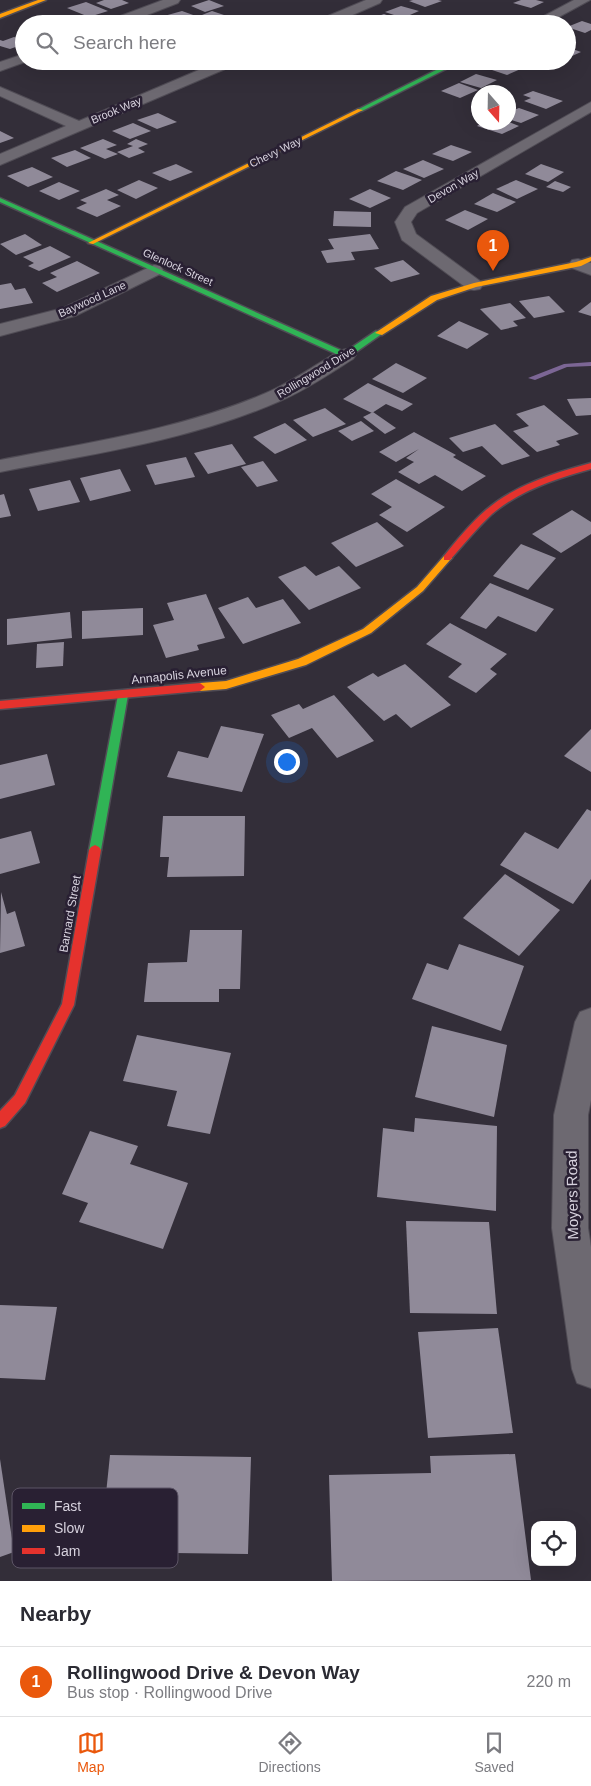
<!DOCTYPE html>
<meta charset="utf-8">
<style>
body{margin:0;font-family:Helvetica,sans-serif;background:#f7f7f7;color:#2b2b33}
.controls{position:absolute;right:15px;bottom:15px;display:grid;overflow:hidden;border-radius:10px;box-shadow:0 5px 20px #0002}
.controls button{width:45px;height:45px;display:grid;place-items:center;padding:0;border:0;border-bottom:1px solid #e1e1e2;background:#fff;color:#2b2b33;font:25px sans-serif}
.compass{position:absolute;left:471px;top:85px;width:45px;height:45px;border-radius:50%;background:#fff;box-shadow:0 5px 20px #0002;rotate:160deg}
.you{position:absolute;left:286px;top:761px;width:18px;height:18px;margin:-12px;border:4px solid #fff;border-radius:50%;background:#1a73e8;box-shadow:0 0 0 8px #1a73e833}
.badge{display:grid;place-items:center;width:32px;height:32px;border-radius:50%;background:#ea580c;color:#fff;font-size:16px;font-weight:700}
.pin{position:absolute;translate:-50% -41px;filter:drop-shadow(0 1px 2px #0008)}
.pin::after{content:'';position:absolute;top:26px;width:18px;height:15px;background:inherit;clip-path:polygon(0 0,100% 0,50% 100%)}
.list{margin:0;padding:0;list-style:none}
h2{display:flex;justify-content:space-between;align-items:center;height:65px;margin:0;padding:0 20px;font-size:21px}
h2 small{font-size:16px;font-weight:400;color:#7c7c81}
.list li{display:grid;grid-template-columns:32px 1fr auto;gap:15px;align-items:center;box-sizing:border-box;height:70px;padding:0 20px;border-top:1px solid #e1e1e2}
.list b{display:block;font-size:19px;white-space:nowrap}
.list p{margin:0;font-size:16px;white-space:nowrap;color:#7c7c81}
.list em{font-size:16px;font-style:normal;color:#7c7c81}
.icon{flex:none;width:28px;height:28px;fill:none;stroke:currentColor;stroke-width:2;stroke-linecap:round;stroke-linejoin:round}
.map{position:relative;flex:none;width:591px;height:1581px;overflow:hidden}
.search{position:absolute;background:#fff;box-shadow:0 5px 20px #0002;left:15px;right:15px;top:15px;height:55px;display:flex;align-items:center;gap:12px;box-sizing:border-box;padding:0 18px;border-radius:28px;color:#7c7c81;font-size:19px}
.sheet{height:135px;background:#fff}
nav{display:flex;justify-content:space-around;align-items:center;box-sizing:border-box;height:70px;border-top:1px solid #e1e1e2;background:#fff;font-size:14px;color:#7c7c81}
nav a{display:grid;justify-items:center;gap:2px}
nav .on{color:#ea580c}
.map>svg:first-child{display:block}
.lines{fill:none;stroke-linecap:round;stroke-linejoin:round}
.stream{fill:#7c6695;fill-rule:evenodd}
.building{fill:#908a99}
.street-casing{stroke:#504c55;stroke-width:2}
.fast-casing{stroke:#504c55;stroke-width:3}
.slow-casing{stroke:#504c55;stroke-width:3}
.jam-casing{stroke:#504c55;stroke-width:3}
.street{fill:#6d6971;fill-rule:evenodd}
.fast{fill:#30b455;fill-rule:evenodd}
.slow{fill:#ff9f0a;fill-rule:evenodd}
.jam{fill:#e5322d;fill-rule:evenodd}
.labels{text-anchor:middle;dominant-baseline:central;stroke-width:5;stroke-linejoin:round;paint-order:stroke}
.far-street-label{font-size:11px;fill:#d7d2de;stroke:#292033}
.street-label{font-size:12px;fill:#d7d2de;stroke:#292033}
.near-street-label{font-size:15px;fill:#d7d2de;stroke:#292033}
.key{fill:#292033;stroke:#5d5566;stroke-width:1}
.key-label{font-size:14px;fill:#d7d2de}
</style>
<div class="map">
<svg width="591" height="1581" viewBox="0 0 591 1581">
<rect width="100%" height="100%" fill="#332e39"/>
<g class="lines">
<path class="stream" d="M591,362v4l-24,1 -32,13 -7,-2 36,-14z"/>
</g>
<g class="building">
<path d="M104,0h18l7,3 -18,6 -15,-6z"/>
<path d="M209,0l15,6 -19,6 -14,-6z"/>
<path d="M413,0h25l4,1 -17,6 -16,-6z"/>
<path d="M521,0h15l8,2 -13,6 -18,-5z"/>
<path d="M86,2l22,9 -19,6 -22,-9z"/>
<path d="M401,6l18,5 -16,7 -18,-6z"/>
<path d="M182,11l14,5 -19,6 -13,-6z"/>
<path d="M212,11l12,4 -10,4 -12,-4z"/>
<path d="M384,14l16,6 -11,4h-12l-10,-4z"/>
<path d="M65,15l14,6 -8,3h-20l-7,-3z"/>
<path d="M489,15l17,6 -7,3h-19l-8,-3z"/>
<path d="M160,19l13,5h-26v-1z"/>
<path d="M582,21l9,3v6l-6,3 -18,-6z"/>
<path d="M14,37l10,3v4l-14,5 -10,-3v-6l3,1z"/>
<path d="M567,47l14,5 -9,4 -5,-2z"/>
<path d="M501,61h1l21,7 -16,7 -21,-7z"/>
<path d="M476,74l21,6 -16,8 -21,-6z"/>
<path d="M459,83l19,7 -18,8 -19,-7z"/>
<path d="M533,91l30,10 -17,8 -22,-8 7,-3 -8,-3z"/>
<path d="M519,108l20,7 -18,8 -13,-4v-7z"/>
<path d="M158,113l19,9 -20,7 -20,-9z"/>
<path d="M483,122h26l10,4 -17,8 -25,-8z"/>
<path d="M133,123l18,8 -21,8 -18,-8z"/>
<path d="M0,131l14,7 -14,5z"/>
<path d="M103,139l14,6 -11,4 12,5 -13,5 -25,-11z"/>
<path d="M136,139l12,5 -10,4 7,4 -16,6 -12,-6 16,-6 -6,-2z"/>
<path d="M451,145l21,7 -19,9 -21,-7z"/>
<path d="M75,150l16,8 -24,9 -16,-9z"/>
<path d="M423,160l21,9 -20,9 -21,-9z"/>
<path d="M176,164l17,8 -23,9 -18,-8z"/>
<path d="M541,164l23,8 -16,10 -23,-8z"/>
<path d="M32,167l21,10 -25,10 -21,-11z"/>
<path d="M396,171l26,9 -19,10 -26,-9z"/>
<path d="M139,180l19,8 -22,11 -19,-9z"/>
<path d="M516,180l22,9 -21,10 -21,-10z"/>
<path d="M555,181l16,6 -8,5 -17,-5z"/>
<path d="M59,182l21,9 -21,9 -20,-9z"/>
<path d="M106,189l13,6 -12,5 14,6 -24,11 -21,-9 11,-5 -7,-3z"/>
<path d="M370,189l21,9 -21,10 -21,-9z"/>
<path d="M493,193l23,9 -19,10 -23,-8z"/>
<path d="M465,210l23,9 -20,11 -23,-10z"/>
<path d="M334,211l37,1v15l-38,-1z"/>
<path d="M25,234l17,11 -26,10 -16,-11z"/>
<path d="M370,234l9,15 -28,3 4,8 -28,3 -6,-12 13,-2 -6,-10z"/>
<path d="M50,246l21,11 -32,14 -11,-5 6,-3 -11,-6z"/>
<path d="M403,260l17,14 -29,8 -17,-14z"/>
<path d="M77,261l23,12 -43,19 -15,-9 15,-6 -7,-4z"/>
<path d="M11,283l4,7 10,-2 8,15 -33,6v-24z"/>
<path d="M549,296l16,16 -31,6 -15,-17z"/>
<path d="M591,302v14l-13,-4z"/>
<path d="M510,303l16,15 -13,3 5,5 -17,4 -21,-21z"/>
<path d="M459,321l30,13 -22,15 -30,-13z"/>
<path d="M396,363l31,15 -24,15 -31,-14z"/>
<path d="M368,383l45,21 -11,7 -16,-7 -14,9 -29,-14z"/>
<path d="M591,398v17l-15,1 -9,-17z"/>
<path d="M544,405l35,29 -23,7 4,4 -23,7 -24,-21 16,-5 -13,-12z"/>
<path d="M325,408l21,16 -33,13 -20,-17z"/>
<path d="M373,412l23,16 -11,6 -22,-17z"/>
<path d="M361,421l13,10 -22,10 -14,-10z"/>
<path d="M285,423l22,17 -32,14 -22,-17z"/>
<path d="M495,424l35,32 -28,9 -20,-19 -19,6 -14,-14z"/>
<path d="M414,432l42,23 -3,2 33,19 -24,15 -27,-16 -16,9 -21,-12 16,-10 -8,-4 13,-9 -23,13 -17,-10z"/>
<path d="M232,444l14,20 -38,10 -14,-21z"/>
<path d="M186,457l9,20 -40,8 -9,-20z"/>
<path d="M263,461l15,20 -21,6 -16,-20z"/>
<path d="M120,469l11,22 -41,10 -10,-23z"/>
<path d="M396,479l49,28 -38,25 -28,-17 13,-8 -21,-13z"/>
<path d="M70,480l10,22 -42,9 -9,-22z"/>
<path d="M4,494l7,22 -11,2v-23z"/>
<path d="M572,510l19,12v12l-30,19 -29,-19z"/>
<path d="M377,522l27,24 -48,21 -25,-24z"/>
<path d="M521,544l35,14 -28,32 -35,-14z"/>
<path d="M305,566l11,10 23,-10 22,22 -52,22 -31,-33z"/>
<path d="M490,583l64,26 -18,23 -38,-16 -12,13 -26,-11z"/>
<path d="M206,594l19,44 -28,7 2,5 -33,8 -13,-33 21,-5 -7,-17z"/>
<path d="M248,597l8,11 27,-9 18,24 -58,21 -25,-36z"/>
<path d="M143,608v27l-61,4v-28z"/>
<path d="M70,612l2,26 -65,7v-26z"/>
<path d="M450,623l57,31 -17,15 7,5 -21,19 -28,-16 14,-13 -36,-20z"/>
<path d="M64,642l-1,24 -27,2 1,-24z"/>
<path d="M405,664l46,41 -40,23 -15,-14 -12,7 -37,-34 26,-14 5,4z"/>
<path d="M334,695l40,46 -37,17 -25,-30 -23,10 -18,-23 28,-11 4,5z"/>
<path d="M221,726l43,8 -22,58 -75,-15 11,-26 30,7z"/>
<path d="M591,729v43l-27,-16z"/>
<path d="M47,754l8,31 -55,14v-34z"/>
<path d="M587,809l4,2v68l-18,25 -73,-39 25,-33 33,17z"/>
<path d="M163,816h82l-1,60 -77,1 2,-20h-9z"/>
<path d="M31,831l9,32 -40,11v-35z"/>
<path d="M505,874l55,36 -41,46 -56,-38z"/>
<path d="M1,892l6,22 8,-3 10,35 -25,7z"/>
<path d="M190,930h52l-2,59h-21v13h-75l4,-39 39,-1z"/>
<path d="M459,944l65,22 -23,65 -89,-32 15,-36 21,7z"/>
<path d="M432,1026l75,19 -13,72 -79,-20z"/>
<path d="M137,1035l94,18 -21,81 -43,-8 10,-35 -54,-10z"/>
<path d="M415,1118l82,8 -1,85 -119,-14 6,-69 31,4z"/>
<path d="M90,1131l48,15 -8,18 58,19 -25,66 -84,-27 9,-19 -26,-9z"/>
<path d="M406,1221l83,1 8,92 -87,-1z"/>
<path d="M0,1305l57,2 -12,73 -45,-2z"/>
<path d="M498,1328l15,105 -85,5 -10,-106z"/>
<path d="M515,1454l16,126 -199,1 -3,-106 102,-2 -1,-17z"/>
<path d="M110,1455l141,2 -3,97 -148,-2z"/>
<path d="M0,1459l14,93 -14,5z"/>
</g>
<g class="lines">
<defs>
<g id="street">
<path d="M163,0h17l-2,3 -54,21h-18l1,-3z"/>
<path d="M366,0h16l-2,3 -48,21h-17l1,-3z"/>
<path d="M574,0h16l-44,24h-17z"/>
<path d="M24,54v7h4l-28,10v-9z"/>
<path d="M220,61h19l-2,3 -237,101v-11l66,-28 -66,-30v-9l79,34z"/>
<path d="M591,102v10l-174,101 -6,9 5,12 64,47 3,4 -3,4 -6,1 -6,-1 -66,-49 -7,-18 10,-15z"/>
<path d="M578,259l13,4v12l-19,-7 -3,-4 3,-4z"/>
<path d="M154,265l6,1 3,4 -3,4 -85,42 -75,20v-12l63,-16z"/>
<path d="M346,349l7,2 3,4 -3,4c-24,15 -47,31 -73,42 -89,39 -186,53 -280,71v-12c90,-18 182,-31 266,-67 26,-11 49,-28 73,-42z"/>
<path d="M591,1008v92l-3,15v113l3,19v141l-14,-5 -5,-14 -20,-141 2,-113 21,-93 5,-10z"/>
</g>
<g id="fast">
<path d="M454,61h8l-100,50 -5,-1z"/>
<path d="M0,198l345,154 31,-21 7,2 -34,24h-6l-343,-155z"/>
<path d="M123,691l5,4 -27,155 -2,3h-8l-2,-3 29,-155z"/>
</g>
<g id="slow">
<path d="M38,0h8l-46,18v-4z"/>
<path d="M358,109l5,1 -270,134 -5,-1z"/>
<path d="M591,257v4l-10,5 -105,21 -39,13 -55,35 -7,-2 56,-37 43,-13 102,-21z"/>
<path d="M447,555l5,3 -2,2 -27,31 -52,42 -65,32 -80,24 -26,2 -5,-4 5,-4 26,-2 72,-22 65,-30 54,-42 27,-31z"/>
</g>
<g id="jam">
<path d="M591,463v6c-35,10 -71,21 -99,45 -15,14 -28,30 -42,46h-6v-4c13,-16 26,-32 42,-46 29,-25 68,-37 105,-47z"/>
<path d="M200,683l5,4 -5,4 -200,18v-8z"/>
<path d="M95,845l4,2 2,3 -27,155 -49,98 -20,23 -5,2v-17l15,-16 47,-91 27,-154 2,-3z"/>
</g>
</defs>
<use href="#street" class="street-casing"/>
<use href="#fast" class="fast-casing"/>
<use href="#slow" class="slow-casing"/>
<use href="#jam" class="jam-casing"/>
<use href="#street" class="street"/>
<use href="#fast" class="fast"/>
<use href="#slow" class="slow"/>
<use href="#jam" class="jam"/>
</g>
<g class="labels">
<g class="far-street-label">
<text transform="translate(116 110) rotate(-23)">Brook Way</text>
<text transform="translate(275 152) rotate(-26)">Chevy Way</text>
<text transform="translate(453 186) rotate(-30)">Devon Way</text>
<text transform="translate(178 267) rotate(24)">Glenlock Street</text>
<text transform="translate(92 299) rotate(-24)">Baywood Lane</text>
<text transform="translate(316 372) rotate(-31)">Rollingwood Drive</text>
</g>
<g class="street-label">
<text transform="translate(179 675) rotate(-6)">Annapolis Avenue</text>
<text transform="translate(70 914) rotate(-80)">Barnard Street</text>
</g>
<g class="near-street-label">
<text transform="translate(572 1195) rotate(-91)">Moyers Road</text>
</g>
</g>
<rect x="12" y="1488" width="166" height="80" rx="8" class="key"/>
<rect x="22" y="1503" width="23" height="6" fill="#30b455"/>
<rect x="22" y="1525" width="23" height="7" fill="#ff9f0a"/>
<rect x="22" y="1548" width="23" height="6" fill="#e5322d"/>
<g class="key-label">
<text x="54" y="1511">Fast</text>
<text x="54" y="1533">Slow</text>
<text x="54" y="1556">Jam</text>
</g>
</svg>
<div class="controls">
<button><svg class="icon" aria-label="locate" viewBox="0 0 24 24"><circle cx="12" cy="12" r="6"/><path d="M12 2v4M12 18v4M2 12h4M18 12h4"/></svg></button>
</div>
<svg class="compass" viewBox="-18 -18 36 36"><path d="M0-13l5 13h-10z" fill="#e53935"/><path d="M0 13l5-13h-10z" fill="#7c7c81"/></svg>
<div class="you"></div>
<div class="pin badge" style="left:493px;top:271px">1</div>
<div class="search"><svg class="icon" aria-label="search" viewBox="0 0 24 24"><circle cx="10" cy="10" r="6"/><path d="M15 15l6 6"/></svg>Search here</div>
</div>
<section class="sheet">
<h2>Nearby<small></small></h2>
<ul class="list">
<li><span class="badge">1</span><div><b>Rollingwood Drive &amp; Devon Way</b><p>Bus stop · Rollingwood Drive</p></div><em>220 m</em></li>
</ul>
</section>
<nav>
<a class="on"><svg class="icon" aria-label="map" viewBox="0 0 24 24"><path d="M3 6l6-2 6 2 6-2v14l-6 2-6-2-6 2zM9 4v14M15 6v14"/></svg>Map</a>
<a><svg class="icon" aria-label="directions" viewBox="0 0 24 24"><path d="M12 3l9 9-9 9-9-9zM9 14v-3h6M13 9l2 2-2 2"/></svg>Directions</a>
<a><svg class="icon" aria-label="saved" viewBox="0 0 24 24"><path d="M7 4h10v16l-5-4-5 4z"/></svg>Saved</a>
</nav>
